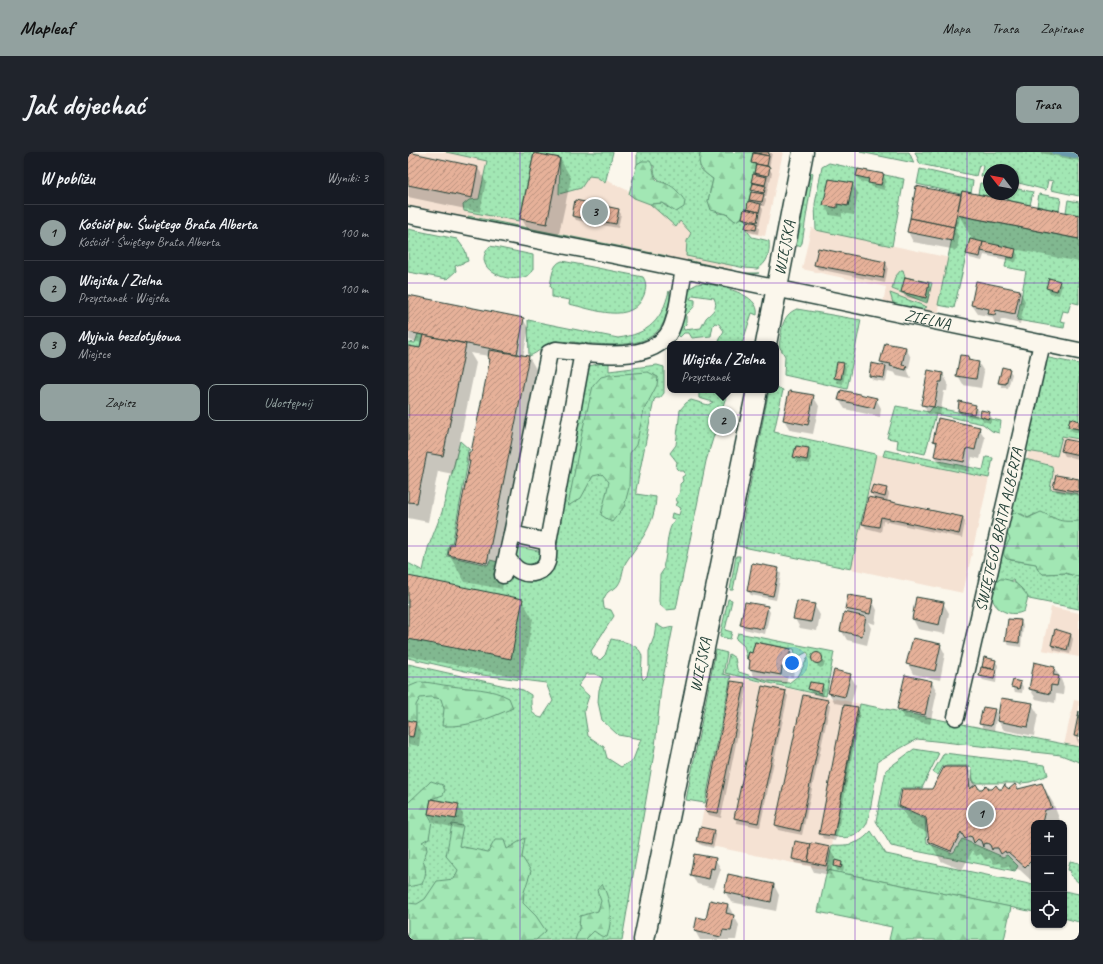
<!DOCTYPE html>
<html lang="pl">
<meta charset="utf-8">
<style>
body{margin:0;font-family:Caveat,sans-serif;background:#20242c;color:#f1f3f6}
.controls{position:absolute;right:12px;bottom:12px;display:grid;overflow:hidden;border-radius:8px;box-shadow:0 1px 3px #0004}
.controls button{width:36px;height:36px;display:grid;place-items:center;padding:0;border:0;border-bottom:1px solid #363941;background:#171b24;color:#f1f3f6;font:20px sans-serif}
.compass{position:absolute;left:575px;top:12px;width:36px;height:36px;border-radius:50%;background:#171b24;box-shadow:0 1px 3px #0004;rotate:301deg}
.you{position:absolute;left:384px;top:511px;width:14px;height:14px;margin:-10px;border:3px solid #fff;border-radius:50%;background:#1a73e8;box-shadow:0 0 0 6px #1a73e833}
.badge{display:grid;place-items:center;width:26px;height:26px;border-radius:50%;background:#92a19f;color:#111;font-size:13px;font-weight:700}
.pin{position:absolute;translate:-50% -50%;border:2px solid #fff;box-shadow:0 1px 4px #0006}
.popup{position:absolute;left:259px;top:189px;width:112px;height:52px;box-sizing:border-box;display:grid;place-content:center;border-radius:8px;background:#171b24;filter:drop-shadow(0 1px 3px #0005);font-size:13px;white-space:nowrap;color:#9ea1a6}
.popup b{font-size:15px;color:#f1f3f6}
.popup::after{content:'';position:absolute;left:50%;top:100%;margin-left:-8px;border:8px solid transparent;border-top-color:#171b24}
.list{margin:0;padding:0;list-style:none}
h2{display:flex;justify-content:space-between;align-items:center;height:52px;margin:0;padding:0 16px;font-size:17px}
h2 small{font-size:13px;font-weight:400;color:#9ea1a6}
.list li{display:grid;grid-template-columns:26px 1fr auto;gap:12px;align-items:center;box-sizing:border-box;height:56px;padding:0 16px;border-top:1px solid #363941}
.list b{display:block;font-size:15px;white-space:nowrap}
.list p{margin:0;font-size:13px;white-space:nowrap;color:#9ea1a6}
.list em{font-size:13px;font-style:normal;color:#9ea1a6}
.actions{display:flex;gap:8px;padding:12px 16px}
.actions a{flex:1;padding:9px 0;border:1px solid #92a19f;border-radius:8px;text-align:center;font-size:14px;color:#92a19f}
.actions .main{background:#92a19f;color:#111}
.icon{flex:none;width:22px;height:22px;fill:none;stroke:currentColor;stroke-width:2;stroke-linecap:round;stroke-linejoin:round}
.map{position:relative;flex:none;width:671px;height:788px;overflow:hidden;border-radius:8px}
header{display:flex;align-items:center;gap:24px;box-sizing:border-box;height:56px;padding:0 20px;background:#92a19f;color:#111}
header strong{font-size:19px}
nav{display:flex;gap:22px;margin-inline-start:auto;font-size:14px}
.intro{display:flex;align-items:center;justify-content:space-between;box-sizing:border-box;height:96px;padding:0 24px}
h1{margin:0;font-size:28px}
.button{padding:10px 18px;border-radius:8px;background:#92a19f;color:#111;font-size:14px;font-weight:700}
main{display:flex;gap:24px;padding:0 24px}
aside{flex:1;background:#171b24;border-radius:8px;box-shadow:0 1px 3px #0004}
.map>svg:first-child{display:block}
.built{fill:#f5e2d3}
.grass{fill:url(#grass-dots);stroke:#609274;fill-rule:evenodd}
.forest{fill:url(#forest-firs);stroke:#609274}
.park{fill:url(#park-tufts);stroke:#609274}
.shadow{fill:#0003;fill-rule:evenodd}
.lines{fill:none;stroke-linecap:round;stroke-linejoin:round}
.stream{stroke:#6a9aad;stroke-width:5}
.building{fill:url(#building-hatch);stroke:#1f3d34}
.minor-casing{stroke:#1f3d34;stroke-width:19}
.tertiary-casing{stroke:#1f3d34;stroke-width:23}
.minor{stroke:#fbf7ec;stroke-width:16}
.tertiary{stroke:#fbf7ec;stroke-width:20}
.grid{fill:none;stroke:#7b2cbf;stroke-width:1;stroke-opacity:0.55}
.labels{text-anchor:middle;dominant-baseline:central;stroke-width:3;stroke-linejoin:round;paint-order:stroke}
.street-label{font-size:16px;fill:#1f3d34;stroke:#fbf7ec}
</style>
<header>
<strong>Mapleaf</strong>
<nav><a>Mapa</a><a>Trasa</a><a>Zapisane</a></nav>
</header>
<div class="intro"><h1>Jak dojechać</h1><a class="button">Trasa</a></div>
<main>
<aside>
<h2>W pobliżu<small>Wyniki: 3</small></h2>
<ul class="list">
<li><span class="badge">1</span><div><b>Kościół pw. Świętego Brata Alberta</b><p>Kościół · Świętego Brata Alberta</p></div><em>100 m</em></li>
<li><span class="badge">2</span><div><b>Wiejska / Zielna</b><p>Przystanek · Wiejska</p></div><em>100 m</em></li>
<li><span class="badge">3</span><div><b>Myjnia bezdotykowa</b><p>Miejsce</p></div><em>200 m</em></li>
</ul>
<div class="actions"><a class="main">Zapisz</a><a>Udostępnij</a></div>
</aside>
<div class="map">
<svg width="671" height="788" viewBox="0 0 671 788">
<defs>
<pattern id="grass-dots" width="8" height="8" patternUnits="userSpaceOnUse"><rect width="8" height="8" fill="#a2e7b4"/><path d="M2 2h.1M6 6h.1" fill="none" stroke="#8bc79b" stroke-width="1.8" stroke-linecap="round"/></pattern>
<pattern id="forest-firs" width="22" height="20" patternUnits="userSpaceOnUse"><rect width="22" height="20" fill="#a2e7b4"/><path d="M5 1l3.5 6h-7zM16 11l3.5 6h-7z" fill="#8bc79b"/></pattern>
<pattern id="park-tufts" width="24" height="20" patternUnits="userSpaceOnUse"><rect width="24" height="20" fill="#a2e7b4"/><path d="M3 7l-1-3M5 7V3M7 7l1-3M15 17l-1-3M17 17v-4M19 17l1-3" fill="none" stroke="#8bc79b"/></pattern>
<pattern id="building-hatch" width="6" height="6" patternUnits="userSpaceOnUse"><rect width="6" height="6" fill="#e6b199"/><path d="M-1 1l2-2M0 6l6-6M5 7l2-2" fill="none" stroke="#ba917e"/></pattern>
</defs>
<rect width="100%" height="100%" fill="#fbf7ec"/>
<filter id="ink" filterUnits="userSpaceOnUse"><feTurbulence type="fractalNoise" baseFrequency=".025" numOctaves="2"/><feDisplacementMap in="SourceGraphic" scale="8" xChannelSelector="R" yChannelSelector="G"/><feConvolveMatrix kernelMatrix="1 2 1 2 8 2 1 2 1" color-interpolation-filters="sRGB"/></filter>
<g filter="url(#ink)">
<g class="built">
<path d="M0,0h139l168,80 23,6 -8,40 -322,-68z"/>
<path d="M340,0h35l-18,84 -33,-6z"/>
<path d="M403,76l139,30 -12,57 -55,-12 3,-16 -84,-18z"/>
<path d="M626,276l45,9v60l-58,-12z"/>
<path d="M468,302l113,24 -26,115 -112,-24z"/>
<path d="M643,455l28,6v44l-37,-7z"/>
<path d="M323,524l129,28 -33,166 -130,-27z"/>
<path d="M666,548l5,1v46l-15,-2z"/>
</g>
<g class="grass">
<path d="M38,0h167l-8,31 -8,-6 -8,-1 -8,12 -22,6 1,-36 -26,-5 -15,68 -55,-10 -1,-6 6,-5 10,-1 8,-38z"/>
<path d="M229,0h73l-10,1v16l13,10 -5,22 10,12 9,1 8,7 7,-3 5,3 -2,7 7,9 17,4c1,12 -1,22 -12,28l-12,-1 -59,-12 1,-15 4,-8 -11,-12 -4,6 -26,-23 12,-1 6,5 -2,-25c-10,-3 -12,-7 -12,-17l-12,-5 -5,3z"/>
<path d="M452,0h49l5,11z"/>
<path d="M507,0h164v44l-28,-6 2,-9 -5,-1 -2,10 -31,-8 2,-9 -4,-1v-2h-24v8l-8,-2 2,-10 -4,-1 -3,11 -56,-12z"/>
<path d="M421,11l75,16 -12,67 -76,-16 -1,-26 7,-37z"/>
<path d="M512,17l53,12 -2,12 -9,-2 -1,3 -44,-10z"/>
<path d="M400,21h5l-11,70 -2,3h-7z"/>
<path d="M572,31l9,1v10h12l-1,5 -22,-5z"/>
<path d="M605,36l20,4 -3,13 -23,-5 1,-6h5z"/>
<path d="M631,42l22,4 -2,13 -22,-5z"/>
<path d="M660,48l11,2v13l-13,-3z"/>
<path d="M549,63l122,24v65l-8,-2 -3,10 -5,-1 -3,10 5,1 -1,6 -47,-8 9,-49 -21,-4 2,-10 6,1 -43,-19 -16,69 -16,-3z"/>
<path d="M60,64l199,40 -3,2 -196,-40z"/>
<path d="M0,77l49,10 8,11 3,11 -13,5 1,5 -9,8 -39,-7z"/>
<path d="M82,94l43,9v14l-3,5c-17,13 -62,-4 -40,-28z"/>
<path d="M279,108l57,13h15l-12,2 -57,-11z"/>
<path d="M154,109l81,16c4,6 3,12 1,18 -12,31 -51,14 -75,9l1,-4 -18,-3v-9l-2,-2c2,-9 2,-22 12,-25z"/>
<path d="M493,118h2l2,7 27,6 -5,20 -35,-14 3,-12z"/>
<path d="M295,131c15,3 58,10 54,32l-5,-2 -10,31h-22l-1,-5 5,-8 -5,-7 -4,-1 -2,2 -2,11 -19,2 -3,-5h-5l-4,4 -3,-3 11,-45 9,-5zM285,143l21,3c5,10 -2,14 -8,20 -2,3 -3,7 -5,10l-17,2 -1,-3 3,-3v-9c4,-5 10,-7 9,-15l-5,-1z"/>
<path d="M261,139c3,7 -1,16 -3,24 -10,44 -79,26 -112,26 -10,3 -15,12 -25,15l-1,-36 90,18c31,-4 44,-18 51,-47z"/>
<path d="M482,141l37,14 -6,3 -23,-4 -5,-3z"/>
<path d="M389,157l64,11 -14,69 -63,-14 1,-19 -6,-10c3,-15 2,-31 18,-37z"/>
<path d="M10,182l5,1 -3,13 -12,-2v-4l7,1z"/>
<path d="M636,205l35,7v75l-17,-3 -5,20 -30,-5 -3,-5z"/>
<path d="M201,210v9l48,-6 7,2v26l-4,5h-4l-2,2 -18,90v4l20,3c-1,28 -16,44 -30,65 -4,7 -3,16 -8,23 -2,4 -7,4 -10,7 -2,2 -4,6 -5,8l1,8 7,2 3,6 -23,35 2,5 7,4 5,-5 6,-16c10,2 31,5 31,19 0,7 -2,14 1,22l4,-4 2,-8v-17l5,-14 2,-13 8,5 9,-2 -12,61 -6,59 -33,193h-214v-276l115,26 8,5c0,11 -1,21 11,23l11,-17 -7,-18 -64,-8 -74,-17v-95l15,8 5,-23 14,-36 18,-71 10,9h-2l-2,12h2l-16,82h-3l-2,12 41,9 2,-5 8,2 -2,12 58,-28 34,-180zM179,522h8l8,4 -4,12 -1,12 4,18 16,15 23,4 -8,21 -12,7 -14,-9 -3,-11 -16,-11 -4,-25 5,-15 -11,-10z"/>
<path d="M368,236l7,2 -9,42 102,22 -25,115 -113,-23 31,-156h7z"/>
<path d="M291,238h29l-22,71 -30,148 -10,1 -6,-5 -1,-4 1,-26 4,-6c-1,-5 0,-5 1,-9 3,-15 1,-28 10,-41l-4,-1 1,-5 7,2 2,-7 -6,-3 3,-2 -2,-4 4,-7v-8l3,-3 -1,-4 3,-2 -1,-4h-5l-3,-3 1,-6 -7,-9 6,-8 4,-35 6,-7 5,-3 17,5 5,-3 -14,-4z"/>
<path d="M488,254l33,6 4,-5 68,14 -2,12 -7,-2 -9,-7 -47,-10 -11,40 -28,-6 1,-8 -11,-2z"/>
<path d="M477,298l98,20 3,-13 7,1 -4,20 -106,-22z"/>
<path d="M617,307l27,7 1,8 -3,15 29,5v27l-12,2 -8,-1 -6,-4 -18,-4 -7,4 -6,-4 -12,2z"/>
<path d="M598,380l5,7 -1,21 27,4 6,10 22,-1 14,4v32l-50,-10 -16,-19 -20,5z"/>
<path d="M328,404h4l-7,34h-3z"/>
<path d="M320,447l4,1 -7,30 7,2 -2,7 -10,-2z"/>
<path d="M330,481l96,19 -8,44 -101,-23 4,-19 6,4 2,11 2,3 28,9 22,2 10,-8 10,-20 -2,-3 -11,6 -2,-9 -39,-7 -3,11 -3,-1 -2,7 -3,-13 -8,-7z"/>
<path d="M308,498l11,3 -4,21 8,2 -26,127 -19,-3z"/>
<path d="M452,552l219,43v15l-18,-7 -144,-16 -39,22c-2,12 -8,57 -12,64 -8,12 -19,15 -32,11z"/>
<path d="M506,597l25,4 -17,35h-21l-4,18 28,13 2,24 25,10 2,-1 8,-13 41,18 4,-2 11,11 -3,5 -124,-25 -15,-25 10,-51z"/>
<path d="M536,601l101,12 3,10 -18,7 -9,1v2l-3,-2h-45l-1,-15 -3,-2h-26l-5,9 -5,-3z"/>
<path d="M463,679l15,23 148,31v27l-207,-42 5,-25c17,1 28,-1 39,-14z"/>
<path d="M662,709l9,2v20l-9,-8 1,-4 -3,-1z"/>
<path d="M656,739l15,3v28l-15,-4z"/>
</g>
<g class="forest">
<path d="M345,0l-2,10 5,2 -4,17 1,2 -6,26h-3l-2,9 -7,3 -8,-7 -16,-4 -3,-9 5,-22c-11,-8 -16,-12 -13,-26z"/>
<path d="M234,9h8c5,7 2,15 8,20 2,1 7,2 9,3 8,3 13,10 18,17l-1,6 -8,5 -14,-9 -12,1 -16,-6 -5,-4 8,-30z"/>
<path d="M240,220l10,5 -1,8 -13,25 -8,35 -6,8 -1,35 -5,19 -12,15 -11,-7 8,-33 -7,-8 -9,2 -12,22 -13,8 14,-74 11,-46 8,-9 8,-2z"/>
<path d="M608,360l12,6 13,-6c20,9 17,10 38,9v56l-14,-4 -22,1 -5,-4 -2,-6 -29,-5c-7,-6 -1,-12 3,-20l-4,-7 4,-16z"/>
<path d="M592,427c12,-1 22,8 28,18l-4,14c-12,7 -32,-1 -32,-16 0,-3 1,-7 1,-10z"/>
<path d="M12,530c11,0 20,3 31,4 20,3 40,2 58,12l4,10c-26,11 -42,19 -71,18l2,-17 -3,-10 -10,-2 -11,1 -4,7v17l-8,-2v-33z"/>
<path d="M23,629l12,4 2,5 -2,5 -12,4 -3,15 4,7 -3,17 -7,4 4,3 1,5 -4,11c4,9 3,14 -1,23l-14,3v-84z"/>
<path d="M44,672l11,2 -4,20 29,6 7,-12h9l3,9 18,-11 -3,19 9,14 -7,21 -1,11 13,13 10,15 -10,9h-128v-37l9,1 8,-5 12,-18 17,-2 4,-9 -12,-14z"/>
<path d="M419,718l184,37 -7,33h-115l3,-13 -74,-15z"/>
<path d="M194,732c9,16 11,36 5,53l-6,-1 -7,-5 -9,9h-10l4,-11 1,-13 18,-5 3,-10 -4,-11z"/>
</g>
<path class="park" d="M106,394l29,6 -2,11 -12,4 -12,-5 -4,-12z"/>
<g class="shadow">
<path d="M346,0l18,1 -3,15 3,5 -2,8 -2,-1 1,3 -3,14h-2l2,3 -2,6h-3l2,3 -4,17 -2,-1 2,3 -1,6 -9,-2 -3,-4 1,-5 -4,-5 6,-16 3,1 -2,-4 4,-6 -1,-12 3,-5 -1,-3 1,-6 -4,-5z"/>
<path d="M628,0h43v9z"/>
<path d="M0,1l70,15 8,14 -6,30 -72,-15z"/>
<path d="M152,7l11,19 -14,65 -25,-5 -10,-19z"/>
<path d="M475,23l3,5 -2,10 -12,-3 -2,-4 -10,-2 -3,-5z"/>
<path d="M444,31l6,10 -4,22 -12,-2v4l-12,-2 -6,-10z"/>
<path d="M509,36l45,9 117,18v47l-65,-13 4,6 -2,7 -32,-7 -2,6 -12,-3 -2,-4 5,-13 -13,-24 -2,9 -45,-9v2l44,9 -1,4 3,5 -2,13 -44,-8 -5,-10z"/>
<path d="M210,58l3,4 -3,14 -42,-8 -3,-5z"/>
<path d="M478,111l2,4 -3,16 -67,-14 -3,-4z"/>
<path d="M651,130l3,4 -3,9 -9,-2 -3,-5z"/>
<path d="M521,132l2,4 -3,14 -23,-5 -2,-5z"/>
<path d="M612,139l5,10 -5,23 -19,-5 -1,5 -5,-1 -3,-6 -14,-3 -6,-9z"/>
<path d="M0,144l115,23 6,10 -6,27 6,1 15,26 -42,206 -37,-7 -16,-27 5,-8 16,-83 -1,-3 3,-8 19,-91 -2,-6 -19,-3 6,10 -23,111 -15,-3 -10,51 -20,-4v-171l13,3 1,-7 -14,-3zM107,197l4,6h-3l-2,-5z"/>
<path d="M478,192l20,4 5,10 -3,13 3,8 -14,-3 -2,-3 -7,-2 -2,11 -13,-2 -3,-4 15,-9 -3,-6z"/>
<path d="M560,205l3,4 7,1 6,10 -3,16 -18,-3 -6,-10z"/>
<path d="M435,212l3,4 -3,16 -5,-1 -3,-5z"/>
<path d="M601,218l3,4 -4,14 -6,-1 -3,-5z"/>
<path d="M535,222l5,9 -1,8h-3l-4,25 -12,-2 -5,-10z"/>
<path d="M405,244l6,10 -6,28 -23,-4 -6,-10z"/>
<path d="M468,247l5,9 -1,9 -35,-8 -6,-9z"/>
<path d="M567,254l3,4 -1,8 -16,-3 -2,-4z"/>
<path d="M574,259l7,2 3,5 -2,5 -7,-2 -2,-5z"/>
<path d="M671,270v11l-7,-2 -3,-4z"/>
<path d="M571,276l6,10 -5,21 -8,-2 -3,15 -28,-7 -6,-9 2,-10 -3,-5z"/>
<path d="M657,288l14,3v16l-14,-3 -3,-5z"/>
<path d="M401,297l2,4 -1,11 -13,-2 -3,-5z"/>
<path d="M671,328v16l-22,-4 -3,-5z"/>
<path d="M478,337l3,5 -2,8 76,16 2,4 -3,16 -79,-17 -2,11 -15,-4 -3,-4 12,-25 -4,-6z"/>
<path d="M370,417l3,5 -5,26 -25,-5 -3,-4z"/>
<path d="M0,425l114,23 11,19 -12,59 -113,-22z"/>
<path d="M441,444l23,4 5,10 -2,14 -7,-2 3,6 -4,17 -20,-5 -6,-10 8,-16 -3,-5z"/>
<path d="M509,446l26,5 6,10 -4,21 -27,-5 -5,-10z"/>
<path d="M406,453l6,10 -3,16 -17,-3 -5,-9z"/>
<path d="M359,455l3,5 -5,22 -21,-5 -3,-4z"/>
<path d="M613,469l2,5 -2,21 -12,-2 -3,-4z"/>
<path d="M663,483l2,4 -3,15 -16,-4 -2,-5z"/>
<path d="M532,492l5,10 -5,26 -27,-6 -5,-10z"/>
<path d="M382,498l6,9 -3,18 -5,-1 -2,8 -31,-6 -5,-10 1,-5 -3,-4 5,-5z"/>
<path d="M406,502h3l5,5 3,4 -2,4 -3,1 -5,-6 -3,-4z"/>
<path d="M577,506l10,3 3,4 -2,18 -13,-3 -3,-4z"/>
<path d="M627,512l19,4 6,9 4,10 -1,8 -7,-1 -1,9 -19,-4 -6,-10z"/>
<path d="M442,523l6,10 -6,22 7,1 3,5 -24,128 -13,-3 -3,-5 25,-128 -10,-2 -6,-10z"/>
<path d="M497,524l27,6 5,10 -7,32 -26,-6 -6,-10z"/>
<path d="M613,531l2,4 -1,6 -7,-1 -3,-5z"/>
<path d="M336,532l3,5 -26,129 -12,-3 -3,-5z"/>
<path d="M414,533l3,5 -2,7 -11,-3 -3,-5z"/>
<path d="M377,540l3,4 -28,131 -23,-4 -2,-5z"/>
<path d="M419,549l3,5 -28,129 -24,-5 -2,-5z"/>
<path d="M624,552l6,10 -4,22 -30,-6 -6,-9z"/>
<path d="M586,558l3,4 -3,16 -11,-2 -3,-5z"/>
<path d="M671,562v30l-4,-8z"/>
<path d="M0,569l8,2 5,9 -2,14 -11,-2z"/>
<path d="M560,616l11,22h10l6,-3 4,4 5,-4 5,3 5,-3 6,3 22,-6 11,19 8,20h-27v60l-14,-13 -3,-1 -5,2 -4,-5 -5,1 -2,-4 -7,1 -4,-6 -5,2 -4,-6 -5,2 -3,-6 -11,20 -21,-9 -11,-19 -1,-9 -18,-8 -11,-19 33,-15z"/>
<path d="M50,653l5,10 -2,14 -27,-6 -5,-9z"/>
<path d="M305,679l3,5 -3,12 -12,-3 -3,-4z"/>
<path d="M421,696l6,10 -1,3 8,2 2,5 -1,4 -6,-2 -4,-6 -2,11 -17,-3 -3,-6 -16,-3 -2,-4z"/>
<path d="M307,707l6,10 -7,19 -17,-4 -6,-9z"/>
<path d="M366,733l5,10 -3,16 -45,-9 -6,-10z"/>
<path d="M320,753l11,20 -3,15h-36l-5,-9 2,-13 10,2z"/>
</g>
<g class="lines">
<path class="stream" d="M646,0l25,4"/>
</g>
<g class="building">
<path d="M0,0l70,15 -6,31 -64,-13z"/>
<path d="M345,0h16l-1,4z"/>
<path d="M126,1l26,5 -13,66 -27,-5z"/>
<path d="M345,1l16,3 -2,10 -16,-3z"/>
<path d="M348,12l14,3 -2,9 -14,-3z"/>
<path d="M450,17l26,5 -3,11 -13,-2 1,-4 -13,-3z"/>
<path d="M345,22l14,3 -2,8 -14,-3z"/>
<path d="M421,27l24,4 -5,23 -11,-2v4l-14,-3z"/>
<path d="M345,31l13,3 -2,7 -13,-3z"/>
<path d="M508,34l45,9 -7,32 -44,-9z"/>
<path d="M554,39l117,24v24l-122,-24z"/>
<path d="M343,40l13,2 -2,8 -13,-2z"/>
<path d="M167,48l44,9 -3,15 -44,-8z"/>
<path d="M340,49l13,3 -2,8 -12,-3z"/>
<path d="M336,57l15,3 -2,10 -15,-4z"/>
<path d="M502,66l44,9 -2,14 -45,-9z"/>
<path d="M339,69l10,2 -1,7 -11,-2z"/>
<path d="M562,87l13,3 -3,15 -14,-3z"/>
<path d="M575,90l33,7 -2,9 -33,-7z"/>
<path d="M410,96l68,14 -3,16 -69,-13z"/>
<path d="M497,125l24,6 -3,15 -25,-6z"/>
<path d="M641,126l11,3 -3,10 -11,-3z"/>
<path d="M568,129l44,9 -5,24 -19,-4 -1,5 -7,-1 1,-5 -18,-4z"/>
<path d="M0,143l116,23 -7,36 -109,-22z"/>
<path d="M15,183l43,9 -23,112 -16,-3 -10,50 -9,-1v-156l12,2z"/>
<path d="M477,191l21,4 -4,18 5,1 -1,4 -16,-4 1,-2 -11,-2z"/>
<path d="M81,198l40,6 -42,207 -39,-8 2,-10h3l17,-84h-2l1,-9h2l19,-93h-2z"/>
<path d="M552,203l9,1 -1,4 11,2 -3,17 -20,-3z"/>
<path d="M429,210l7,1 -3,16 -7,-1z"/>
<path d="M463,211l15,3 -2,12 -15,-2z"/>
<path d="M594,215l8,2 -4,15 -8,-1z"/>
<path d="M520,218l15,3 -1,9h-3l-5,25 -13,-2z"/>
<path d="M433,238l36,8 -3,10 -36,-8z"/>
<path d="M381,239l25,4 -6,30 -25,-5z"/>
<path d="M551,249l17,4 -2,9 -16,-3z"/>
<path d="M573,258l9,2 -2,7 -8,-3z"/>
<path d="M530,266l42,9 -5,23 -8,-2 -3,14 -30,-6 3,-14 -4,-1z"/>
<path d="M662,266l9,3v8l-11,-2z"/>
<path d="M656,287l15,3v13l-18,-4z"/>
<path d="M388,294l13,2 -2,12 -14,-3z"/>
<path d="M648,323l23,4v13l-26,-5z"/>
<path d="M465,333l14,3 -2,9 -15,-4z"/>
<path d="M460,345l95,20 -4,17 -78,-17 -2,10 -17,-3z"/>
<path d="M344,411l27,5 -6,28 -26,-5z"/>
<path d="M0,424l115,23 -12,60 -103,-20z"/>
<path d="M440,443l25,4 -3,15 -25,-5z"/>
<path d="M508,445l28,5 -5,23 -27,-6z"/>
<path d="M389,449l18,3 -4,18 -18,-3z"/>
<path d="M337,450l23,4 -5,23 -23,-4z"/>
<path d="M436,460l22,5 -4,19 -22,-5z"/>
<path d="M600,467l13,1 -2,23 -14,-2z"/>
<path d="M647,477l16,5 -4,16 -16,-5z"/>
<path d="M505,486l28,6 -6,27 -29,-7z"/>
<path d="M347,490l36,7 -4,19 -5,-1 -1,8 -32,-6 1,-9 -3,-1 2,-7 3,1z"/>
<circle cx="409" cy="506" r="5.5"/>
<path d="M576,505l12,3 -2,9 -12,-2z"/>
<path d="M626,510l21,5 -2,8 6,1 -2,10 -6,-1 -1,9 -21,-5z"/>
<path d="M573,515l15,3 -2,9 -15,-3z"/>
<path d="M426,518l17,4 -6,23 -17,-4z"/>
<path d="M497,523l27,6 -7,34 -28,-6z"/>
<path d="M605,528l8,2 -2,7 -8,-2z"/>
<path d="M323,529l14,2 -27,130 -13,-2z"/>
<path d="M402,530l13,2 -2,9 -13,-4z"/>
<path d="M354,534l24,5 -28,132 -24,-5z"/>
<path d="M395,543l25,5 -28,131 -25,-6z"/>
<path d="M593,546l32,5 -5,24 -31,-6z"/>
<path d="M436,553l14,2 -24,129 -15,-2z"/>
<path d="M575,555l12,2 -4,17 -12,-2z"/>
<path d="M671,559v26l-5,-1z"/>
<path d="M0,568l8,2 -3,15 -5,-1z"/>
<path d="M536,615h24l2,22 6,-5 3,5h3l4,-4 3,4h3l4,-4 3,4h3l3,-5v2l4,3 6,-5 3,5 24,-6 10,25 -7,2 -3,13h-8v35l-9,9 -17,-15 -2,1 -1,-2 -4,3 -3,-6h-5l-1,2 -2,-5 -3,-2 -4,1v3l-2,-6 -3,-2 -4,4 -2,-6 -3,-1 -4,3 -4,-7 -10,19 -22,-9 -3,-24 -27,-12 3,-17h30z"/>
<path d="M23,647l28,5 -3,15 -28,-5z"/>
<path d="M292,675l14,3 -3,14 -14,-3z"/>
<path d="M387,689l16,3 -3,18 -16,-3z"/>
<path d="M403,691l19,4 -4,19 -18,-4z"/>
<path d="M286,702l22,4 -2,11 -3,-1 -2,11 -19,-4z"/>
<path d="M427,708l7,2 -1,6 -7,-2z"/>
<path d="M320,722l46,10 -3,18 -47,-10z"/>
<path d="M302,748l18,4 -2,9 8,2 -3,16 -8,-1 -2,7 -27,-6 3,-14 9,2z"/>
</g>
<g class="lines">
<defs>
<g id="minor">
<path id="s1" d="M0,63l231,45 440,91"/>
<path d="M175,200l-35,190 -36,-8 37,-181 7,-3c32,3 104,17 117,-26 6,-17 7,-36 11,-54"/>
<path d="M99,406c4,5 7,10 13,13 10,5 24,1 27,-9 2,-6 1,-14 1,-20"/>
<path d="M95,423l9,-41"/>
<path id="s2" d="M548,565l86,-374"/>
</g>
<g id="tertiary">
<path id="s3" d="M358,192l37,-192"/>
<path id="s4" d="M236,788l113,-550"/>
</g>
</defs>
<use href="#minor" class="minor-casing"/>
<use href="#tertiary" class="tertiary-casing"/>
<use href="#minor" class="minor"/>
<use href="#tertiary" class="tertiary"/>
</g>
</g>
<path class="grid" d="M112,0v788M224,0v788M336,0v788M447,0v788M559,0v788M0,131h671M0,263h671M0,394h671M0,525h671M0,657h671"/>
<g class="labels">
<g class="street-label">
<text stroke="none"><textPath href="#s3" startOffset="98">WIEJSKA</textPath></text>
<text stroke="none"><textPath href="#s1" startOffset="530">ZIELNA</textPath></text>
<text stroke="none"><textPath href="#s2" startOffset="192">ŚWIĘTEGO BRATA ALBERTA</textPath></text>
<text stroke="none"><textPath href="#s4" startOffset="281">WIEJSKA</textPath></text>
</g>
</g>
</svg>
<div class="controls">
<button>+</button>
<button>−</button>
<button><svg class="icon" aria-label="locate" viewBox="0 0 24 24"><circle cx="12" cy="12" r="6"/><path d="M12 2v4M12 18v4M2 12h4M18 12h4"/></svg></button>
</div>
<svg class="compass" viewBox="-18 -18 36 36"><path d="M0-13l5 13h-10z" fill="#e53935"/><path d="M0 13l5-13h-10z" fill="#9ea1a6"/></svg>
<div class="you"></div>
<div class="pin badge" style="left:573px;top:662px">1</div>
<div class="pin badge" style="left:315px;top:269px">2</div>
<div class="popup"><b>Wiejska / Zielna</b>Przystanek</div>
<div class="pin badge" style="left:187px;top:60px">3</div>
</div>
</main>
